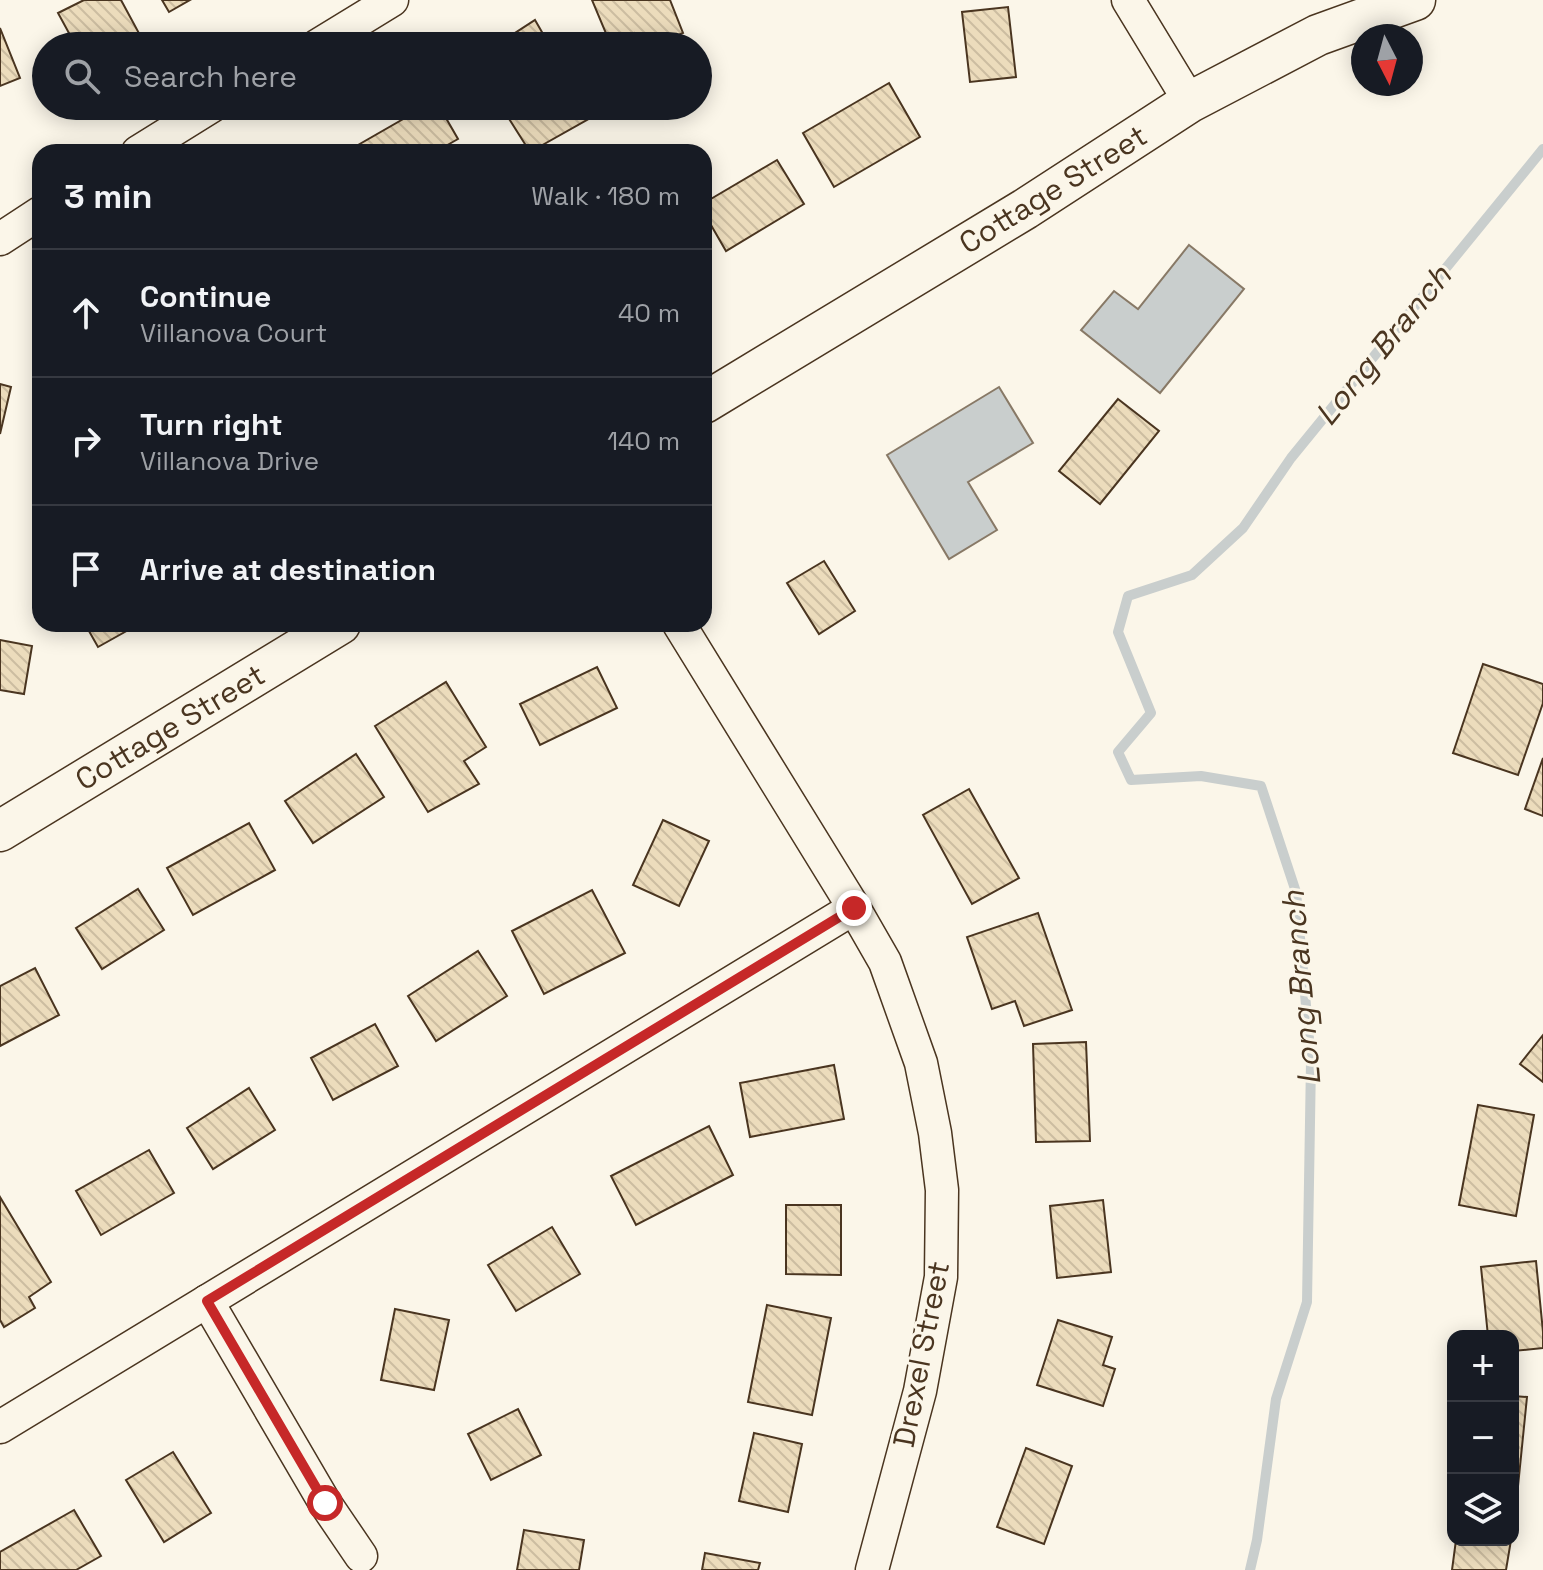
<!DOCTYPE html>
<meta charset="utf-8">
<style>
body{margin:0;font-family:"Space Grotesk",sans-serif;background:#242831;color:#f1f3f6}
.controls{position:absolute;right:24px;bottom:24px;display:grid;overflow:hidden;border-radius:16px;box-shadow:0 4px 20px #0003}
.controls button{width:72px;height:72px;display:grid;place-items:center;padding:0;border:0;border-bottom:2px solid #363941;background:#171b24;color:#f1f3f6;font:40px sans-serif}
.compass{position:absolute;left:1351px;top:24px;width:72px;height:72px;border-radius:50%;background:#171b24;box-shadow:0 4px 20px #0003;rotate:174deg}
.stop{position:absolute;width:24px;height:24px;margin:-18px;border:6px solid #c62828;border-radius:50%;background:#fff}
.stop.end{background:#c62828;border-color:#fff;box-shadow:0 2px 8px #0008}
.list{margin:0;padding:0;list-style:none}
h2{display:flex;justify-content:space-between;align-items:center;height:104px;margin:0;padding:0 32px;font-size:34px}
h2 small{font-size:26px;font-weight:400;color:#9ea1a6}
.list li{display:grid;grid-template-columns:52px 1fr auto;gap:24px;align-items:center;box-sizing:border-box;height:128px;padding:0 32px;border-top:2px solid #363941}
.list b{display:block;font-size:30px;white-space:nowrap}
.list p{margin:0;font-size:26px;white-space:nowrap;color:#9ea1a6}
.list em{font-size:26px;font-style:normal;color:#9ea1a6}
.icon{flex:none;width:44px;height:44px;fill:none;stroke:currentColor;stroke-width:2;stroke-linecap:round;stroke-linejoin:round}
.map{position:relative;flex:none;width:1543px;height:1570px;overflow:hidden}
.search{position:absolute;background:#171b24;box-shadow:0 4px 20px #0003;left:32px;top:32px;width:680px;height:88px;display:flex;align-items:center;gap:20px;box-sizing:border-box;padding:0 28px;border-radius:44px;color:#9ea1a6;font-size:30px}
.panel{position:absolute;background:#171b24;box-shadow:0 4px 20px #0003;left:32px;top:144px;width:680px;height:488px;border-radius:24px}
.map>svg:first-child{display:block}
.water{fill:#c9cecd;stroke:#887966;stroke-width:2}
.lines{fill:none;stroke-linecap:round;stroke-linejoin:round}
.stream{stroke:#c9cecd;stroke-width:10}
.building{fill:url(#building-back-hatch);stroke:#4a3520;stroke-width:2}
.minor-casing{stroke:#4a3520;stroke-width:35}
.tertiary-casing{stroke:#4a3520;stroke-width:43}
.minor{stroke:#fbf6e9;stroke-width:32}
.tertiary{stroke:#fbf6e9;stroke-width:40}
.route{stroke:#c62828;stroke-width:10}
.labels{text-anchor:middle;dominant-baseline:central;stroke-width:6;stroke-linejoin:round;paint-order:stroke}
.street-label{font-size:30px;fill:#4a3520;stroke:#fbf6e9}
.water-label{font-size:32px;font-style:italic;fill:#4a3520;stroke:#fbf6e9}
</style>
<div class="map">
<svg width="1543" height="1570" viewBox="0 0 1543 1570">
<defs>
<pattern id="building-back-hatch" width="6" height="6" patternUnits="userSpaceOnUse" patternTransform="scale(2)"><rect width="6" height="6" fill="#ecdcbc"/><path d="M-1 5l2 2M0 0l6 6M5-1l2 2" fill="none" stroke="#ccbda1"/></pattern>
</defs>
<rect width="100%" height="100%" fill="#fbf6e9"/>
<g class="water">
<path d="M1189,245l55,44 -84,104 -79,-63 33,-39 24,18z"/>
<path d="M999,387l34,56 -65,39 29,48 -48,29 -62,-104z"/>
</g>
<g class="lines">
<path class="stream" d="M1250,1570l7,-30 19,-141 31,-97 4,-240 -15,-170 -35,-106 -60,-10 -70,4 -13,-28 33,-39 -33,-81 10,-36 64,-21 51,-47 48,-70 252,-309"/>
</g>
<g class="building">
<path d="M84,0h37l20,37 -18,9h-47l-18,-33z"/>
<path d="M162,0h28l-21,12z"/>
<path d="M592,0h78l13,33 -30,13h-13l-6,-13 -24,10z"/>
<path d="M1008,7l8,70 -46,5 -8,-70z"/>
<path d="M535,20l15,26h-55z"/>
<path d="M0,28l20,50 -20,8z"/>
<path d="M889,83l31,54 -86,50 -31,-54z"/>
<path d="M426,106h13l19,33 -23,13h-72l-5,-7z"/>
<path d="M501,106h85l6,11 -62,35z"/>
<path d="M777,160l27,44 -78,47 -22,-38v-10z"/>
<path d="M0,384l11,3 -11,47z"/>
<path d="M1118,399l41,32 -59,73 -41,-33z"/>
<path d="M824,561l31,50 -36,23 -32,-51z"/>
<path d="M85,624h54l-41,23z"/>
<path d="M0,640l32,6 -8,48 -24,-4z"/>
<path d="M1483,664l60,20v19l-25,72 -65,-22z"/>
<path d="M597,667l20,41 -77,37 -20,-41z"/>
<path d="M446,682l40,65 -22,14 15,23 -51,28 -53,-86z"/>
<path d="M356,754l28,43 -71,46 -28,-42z"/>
<path d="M1543,758v58l-18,-7z"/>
<path d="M969,789l50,89 -47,26 -49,-89z"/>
<path d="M663,820l46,21 -30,65 -46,-21z"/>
<path d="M249,823l26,47 -82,45 -26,-47z"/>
<path d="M138,889l26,41 -62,39 -26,-41z"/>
<path d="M592,890l33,63 -81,41 -32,-63z"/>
<path d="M1038,913l34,97 -48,16 -9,-25 -23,8 -25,-72z"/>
<path d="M478,951l29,45 -71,45 -28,-45z"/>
<path d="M35,968l24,47 -59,31v-60z"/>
<path d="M375,1024l23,42 -65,34 -22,-42z"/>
<path d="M1543,1035v47l-23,-18z"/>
<path d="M1086,1042l4,99 -54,1 -3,-98z"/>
<path d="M834,1065l10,54 -94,18 -10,-54z"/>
<path d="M249,1088l26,42 -62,39 -26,-41z"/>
<path d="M1478,1105l56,10 -18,101 -57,-11z"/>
<path d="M709,1126l24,49 -97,50 -25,-49z"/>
<path d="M149,1150l25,43 -73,42 -25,-44z"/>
<path d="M0,1197l51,85 -22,15 6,11 -31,19 -4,-7z"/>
<path d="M1103,1200l8,72 -54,6 -7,-72z"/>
<path d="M786,1205h55v70l-55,-1z"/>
<path d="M552,1227l28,47 -64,37 -28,-46z"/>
<path d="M1536,1261l7,71v16l-30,3v-15h-25l-7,-69z"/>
<path d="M767,1305l64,13 -19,97 -64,-13z"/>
<path d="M395,1309l54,11 -15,70 -53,-10z"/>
<path d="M1058,1320l54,17 -9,28 12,4 -12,37 -66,-21z"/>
<path d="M1513,1396l14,1 -10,99 -4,-1z"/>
<path d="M518,1409l23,46 -50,25 -23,-46z"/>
<path d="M754,1433l48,11 -14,68 -49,-11z"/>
<path d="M1026,1448l46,18 -28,78 -47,-17z"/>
<path d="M173,1452l38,61 -47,29 -38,-62z"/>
<path d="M74,1510l27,46 -25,14h-76v-18z"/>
<path d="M524,1530l60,10 -5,30h-62z"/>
<path d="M1456,1540h55l-5,30h-54z"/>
<path d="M705,1553l55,10 -2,7h-56z"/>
</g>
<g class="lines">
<defs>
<g id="minor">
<path d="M1128,0l62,102"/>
<path d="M317,46l75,-46"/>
<path d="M138,152l74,-46"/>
<path d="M0,239l40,-26"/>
<path d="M679,624l175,284 31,54 36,101 14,70 7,57 -1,87 -21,114 -48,179"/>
<path d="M207,1301l118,202 36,53"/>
<path d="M0,1427l854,-519"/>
</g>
<g id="tertiary">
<path d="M704,403l321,-194 165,-107 128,-67 97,-35"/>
<path d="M0,831l340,-207"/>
</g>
</defs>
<use href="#minor" class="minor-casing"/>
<use href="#tertiary" class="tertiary-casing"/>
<use href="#minor" class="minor"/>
<use href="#tertiary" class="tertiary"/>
</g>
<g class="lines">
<path class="route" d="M325,1503l-118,-202 647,-393"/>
</g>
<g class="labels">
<g class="street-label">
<text transform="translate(1053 189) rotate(-32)">Cottage Street</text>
<text transform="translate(170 727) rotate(-31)">Cottage Street</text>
<text transform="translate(921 1354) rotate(-79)">Drexel Street</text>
</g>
<g class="water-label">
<text transform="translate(1383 345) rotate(-51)">Long Branch</text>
<text transform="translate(1301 988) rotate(-95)">Long Branch</text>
</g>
</g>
</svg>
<div class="controls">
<button>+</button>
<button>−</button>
<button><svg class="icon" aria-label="layers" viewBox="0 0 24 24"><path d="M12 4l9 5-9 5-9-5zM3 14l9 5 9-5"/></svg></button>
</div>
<svg class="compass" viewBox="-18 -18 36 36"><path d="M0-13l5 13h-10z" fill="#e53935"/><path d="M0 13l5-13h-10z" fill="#9ea1a6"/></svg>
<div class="stop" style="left:325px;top:1503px"></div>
<div class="stop end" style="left:854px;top:908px"></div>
<div class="search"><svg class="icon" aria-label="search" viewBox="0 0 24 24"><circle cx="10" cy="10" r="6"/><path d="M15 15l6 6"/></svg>Search here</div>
<section class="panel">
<h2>3 min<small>Walk · 180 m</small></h2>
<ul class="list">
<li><svg class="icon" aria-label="ahead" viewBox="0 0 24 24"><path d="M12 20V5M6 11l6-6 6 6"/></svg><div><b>Continue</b><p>Villanova Court</p></div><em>40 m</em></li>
<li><svg class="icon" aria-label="right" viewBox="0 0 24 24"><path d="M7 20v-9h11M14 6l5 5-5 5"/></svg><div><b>Turn right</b><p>Villanova Drive</p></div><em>140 m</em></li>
<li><svg class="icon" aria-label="arrive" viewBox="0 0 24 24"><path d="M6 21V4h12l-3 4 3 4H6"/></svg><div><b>Arrive at destination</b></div></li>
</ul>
</section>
</div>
